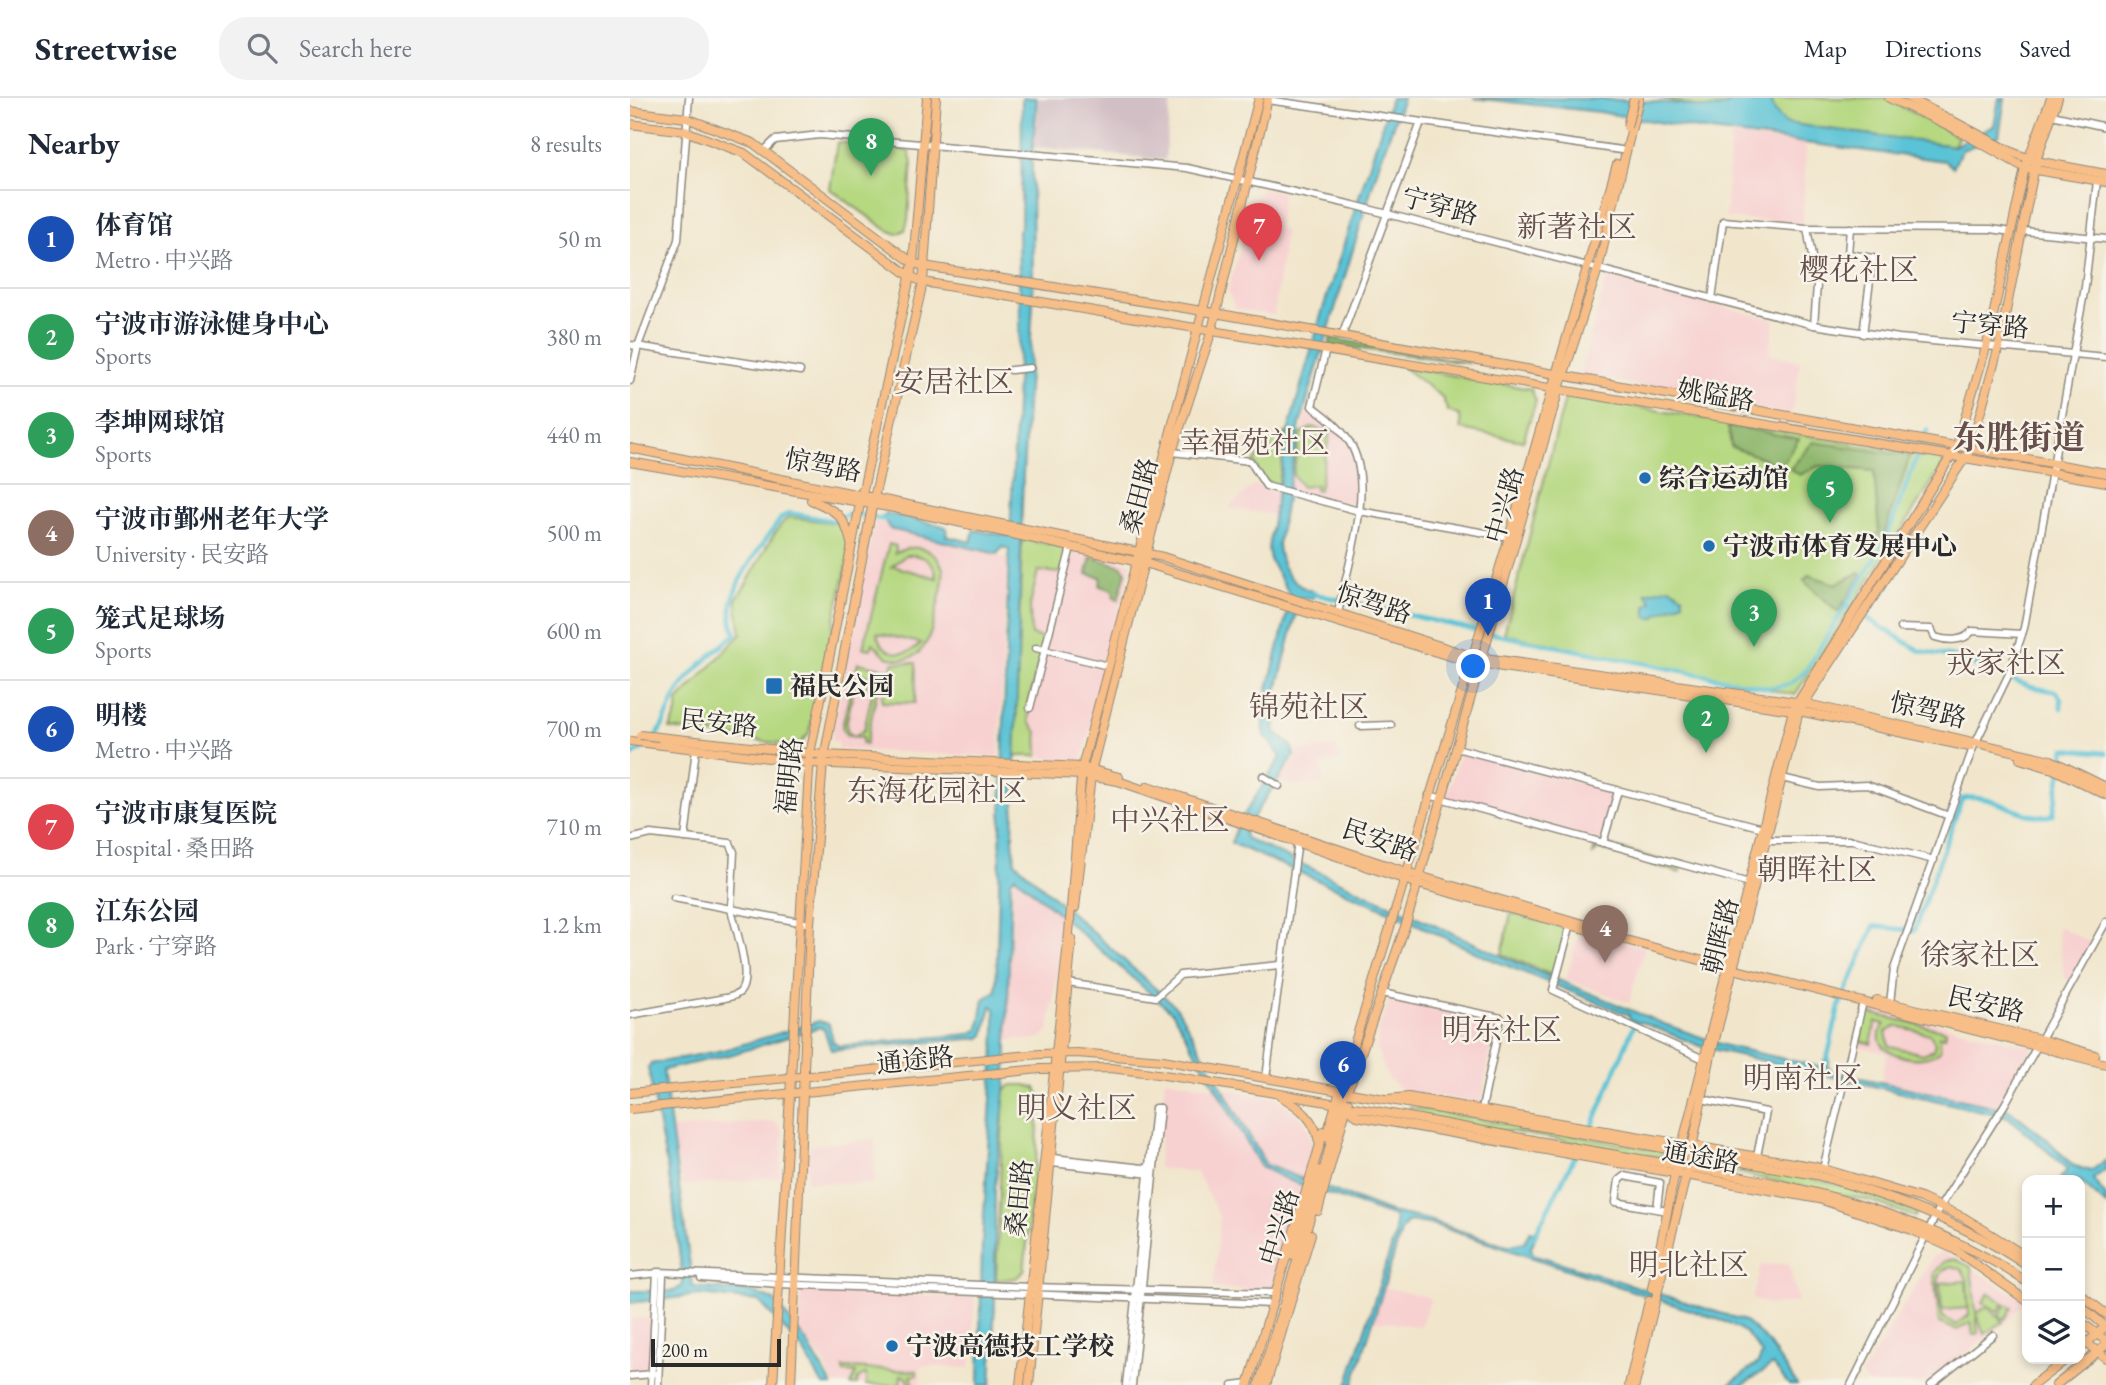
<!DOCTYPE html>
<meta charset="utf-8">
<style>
body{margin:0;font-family:"EB Garamond","Noto Serif SC",serif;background:#f2f2f3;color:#1f2937}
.controls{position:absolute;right:21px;bottom:21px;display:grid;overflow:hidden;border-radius:14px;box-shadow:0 4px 10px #0003}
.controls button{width:63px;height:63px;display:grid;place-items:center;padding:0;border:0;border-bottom:2px solid #e0e1e3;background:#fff;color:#1f2937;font:35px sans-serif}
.scale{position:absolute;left:21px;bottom:18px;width:130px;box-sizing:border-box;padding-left:7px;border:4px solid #2b2b2b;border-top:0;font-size:19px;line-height:24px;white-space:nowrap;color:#2b2b2b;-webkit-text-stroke:5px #f7f3e8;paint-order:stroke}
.you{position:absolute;left:844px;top:569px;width:24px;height:24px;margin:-18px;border:5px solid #fff;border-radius:50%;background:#1a73e8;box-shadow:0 0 0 10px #1a73e833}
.badge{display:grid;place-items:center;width:46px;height:46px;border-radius:50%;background:#1f6fb2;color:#fff;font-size:23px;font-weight:700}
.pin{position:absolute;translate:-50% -58px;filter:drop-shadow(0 2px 4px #0008)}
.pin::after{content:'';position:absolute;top:37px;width:24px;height:21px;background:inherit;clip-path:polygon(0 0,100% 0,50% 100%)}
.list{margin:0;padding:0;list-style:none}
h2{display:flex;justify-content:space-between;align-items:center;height:91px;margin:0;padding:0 28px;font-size:30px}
h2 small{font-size:23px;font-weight:400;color:#747a83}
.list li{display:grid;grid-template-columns:46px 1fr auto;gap:21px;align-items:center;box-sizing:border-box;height:98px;padding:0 28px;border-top:2px solid #e0e1e3}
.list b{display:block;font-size:26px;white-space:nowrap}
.list p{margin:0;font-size:23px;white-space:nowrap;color:#747a83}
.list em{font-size:23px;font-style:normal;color:#747a83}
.icon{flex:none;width:38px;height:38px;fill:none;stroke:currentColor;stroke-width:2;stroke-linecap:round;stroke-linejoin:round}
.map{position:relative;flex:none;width:1476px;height:1287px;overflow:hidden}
header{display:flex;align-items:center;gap:42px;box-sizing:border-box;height:98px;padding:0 35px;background:#fff;border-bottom:2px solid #e0e1e3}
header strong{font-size:33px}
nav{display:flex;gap:38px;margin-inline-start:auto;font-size:24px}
.search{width:490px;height:63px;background:#f2f2f3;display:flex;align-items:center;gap:18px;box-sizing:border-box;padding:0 24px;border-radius:28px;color:#747a83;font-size:26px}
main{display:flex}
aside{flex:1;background:#fff}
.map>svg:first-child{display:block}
.built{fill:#f7d0d0}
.industrial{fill:#d2bec5}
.green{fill:#b5d880;stroke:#708256;stroke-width:2;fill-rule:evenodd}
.forest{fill:#90b86e;stroke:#5e724c;stroke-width:2}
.water{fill:#5ac3d6;stroke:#427780;stroke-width:2}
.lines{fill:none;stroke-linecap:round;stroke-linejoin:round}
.canal{stroke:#5ac3d6;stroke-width:4.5}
.minor-casing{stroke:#8e887c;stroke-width:9}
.major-casing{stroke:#8e887c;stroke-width:10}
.minor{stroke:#fff;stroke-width:6}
.major{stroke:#f7be88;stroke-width:8}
.major-bridge-casing{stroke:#8e887c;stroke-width:10;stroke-linecap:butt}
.major-bridge{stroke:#f7be88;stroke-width:8}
.poi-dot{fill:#1f6fb2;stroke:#f7f3e8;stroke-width:2.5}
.labels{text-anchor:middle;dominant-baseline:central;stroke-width:5;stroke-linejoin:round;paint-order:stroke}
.street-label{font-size:26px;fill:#2b2b2b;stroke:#f7f3e8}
.poi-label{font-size:26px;font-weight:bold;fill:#2b2b2b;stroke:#f7f3e8;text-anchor:start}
.quarter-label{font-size:30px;fill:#67504c;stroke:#f7f3e8}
.district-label{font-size:33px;font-weight:bold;fill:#67504c;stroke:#f7f3e8}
</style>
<header>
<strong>Streetwise</strong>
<div class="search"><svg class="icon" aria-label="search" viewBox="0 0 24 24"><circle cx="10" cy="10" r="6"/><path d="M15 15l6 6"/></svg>Search here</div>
<nav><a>Map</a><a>Directions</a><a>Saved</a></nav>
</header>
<main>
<aside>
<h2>Nearby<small>8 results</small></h2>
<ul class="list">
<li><span class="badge" style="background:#1a4fb4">1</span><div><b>体育馆</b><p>Metro · 中兴路</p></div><em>50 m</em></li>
<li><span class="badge" style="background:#2e9e5b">2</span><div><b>宁波市游泳健身中心</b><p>Sports</p></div><em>380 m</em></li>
<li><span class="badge" style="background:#2e9e5b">3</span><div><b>李坤网球馆</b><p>Sports</p></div><em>440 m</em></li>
<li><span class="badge" style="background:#8d6e63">4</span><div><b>宁波市鄞州老年大学</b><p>University · 民安路</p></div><em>500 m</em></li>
<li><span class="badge" style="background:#2e9e5b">5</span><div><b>笼式足球场</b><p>Sports</p></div><em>600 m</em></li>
<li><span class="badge" style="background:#1a4fb4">6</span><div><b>明楼</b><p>Metro · 中兴路</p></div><em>700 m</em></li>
<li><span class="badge" style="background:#e0444e">7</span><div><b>宁波市康复医院</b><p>Hospital · 桑田路</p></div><em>710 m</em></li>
<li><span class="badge" style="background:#2e9e5b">8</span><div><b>江东公园</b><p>Park · 宁穿路</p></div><em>1.2 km</em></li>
</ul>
</aside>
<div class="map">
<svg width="1476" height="1287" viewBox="0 0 1476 1287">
<rect width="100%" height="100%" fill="#f7f3e8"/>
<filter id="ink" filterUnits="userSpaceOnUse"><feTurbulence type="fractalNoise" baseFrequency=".0143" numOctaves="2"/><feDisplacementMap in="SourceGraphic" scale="14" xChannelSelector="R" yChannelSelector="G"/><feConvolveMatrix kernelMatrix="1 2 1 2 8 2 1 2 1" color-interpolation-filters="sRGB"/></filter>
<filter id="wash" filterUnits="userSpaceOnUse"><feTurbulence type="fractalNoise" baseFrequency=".00686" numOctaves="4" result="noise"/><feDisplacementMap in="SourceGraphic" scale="28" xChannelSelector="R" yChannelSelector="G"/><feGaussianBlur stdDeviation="1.57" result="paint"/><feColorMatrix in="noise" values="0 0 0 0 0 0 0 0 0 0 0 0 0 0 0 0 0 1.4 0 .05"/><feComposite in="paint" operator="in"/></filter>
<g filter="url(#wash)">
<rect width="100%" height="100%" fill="#f1e6cc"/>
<g class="built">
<path d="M1101,38l75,8 -3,79 -78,-5z"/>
<path d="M632,91l20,3 -3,37 6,2 -11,84 -39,-6 -7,-18 27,-95z"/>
<path d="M977,178l168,44 -6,34 31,7 -8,54 -212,-41z"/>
<path d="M677,312l29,14 23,40v41l-50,-8 -21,-7z"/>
<path d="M624,387l22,8 -2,22 -46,-7z"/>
<path d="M245,423l132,37 -8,199 -161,-8v-8h-7z"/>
<path d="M434,449l68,16 -51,202 -43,-9 -1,-23 -9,-18v-11l17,-65 -14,-4 -1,-30 8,-35 20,4z"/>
<path d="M706,649l4,13 -18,5 1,19 -20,2 -25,-5 18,-22 -1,-8z"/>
<path d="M831,653l155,41 -14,49 -156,-43z"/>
<path d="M384,780l51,40 -16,112 -10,9 -32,1z"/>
<path d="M1429,828l32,17 -21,37 -5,-2 -8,-48z"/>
<path d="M950,834l65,15 -16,56 -63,-24z"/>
<path d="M760,902l106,19 -15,84 -67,-10 -15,-5 -12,-11 -10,-28 1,-17z"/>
<path d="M1235,908l168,41 -35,61 -117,-25 6,-30 -31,-7z"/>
<path d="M535,981l112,19 28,23 8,25 -39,145 -61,-3 7,-70 -23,-46 -39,-4z"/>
<path d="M145,1023l8,11 -3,45 -97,9 -11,-57z"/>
<path d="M245,1041l-1,45 -68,-2 4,-36z"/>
<path d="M1313,1153l82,50 -18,20 -77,61 -61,3 -8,-10 72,-118z"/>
<path d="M1159,1165l9,39 -26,3 -20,-6 9,-34z"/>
<path d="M754,1189l47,11 -11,29 -47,-7z"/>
<path d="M171,1192l174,8 -5,70 -49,-2 -1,19h-86l-10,-23 -24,-31z"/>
<path d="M0,1220h23l-2,56 -21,1z"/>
</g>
<path class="industrial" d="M409,0h132l-6,62 -131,-13z"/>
<g class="green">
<path d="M1031,0h225l72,39 -4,9 -208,-28z"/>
<path d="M207,44l61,6 11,4 3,10 -4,58 -3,10 -8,4 -10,-4 -57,-41z"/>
<path d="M773,269l128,22 5,12 -13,40 -62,-12 -1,-13 -12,-5 -6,-14z"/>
<path d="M936,297l381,64 -152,236 -291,-61z"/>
<path d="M697,327l4,1 -12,64h-4l1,-5 -14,2 -9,-12 7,-41 13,-7 13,6z"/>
<path d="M657,334l-9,56 -15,-9 -9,-17 11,-17z"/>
<path d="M159,419l46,6 8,-3 8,26 -42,187 -11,13 -128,-17 7,-16 1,-12 63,-67 -5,-35c17,-20 36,-71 53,-82z"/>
<path d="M392,441l42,8 4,4 -7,22 -23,-2 -8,34 1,30 14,4 -17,64 1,19 8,10 1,24h-23z"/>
<path d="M259,446l7,2 -1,7c18,-10 41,-6 48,16 2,12 -3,26 -6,39 -6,27 -13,61 -50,49l-14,-14 -2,6 -8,-1zM276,457c18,-1 28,6 31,23l-44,-12 -3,2zM247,535l43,10h1c-15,17 -40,12 -44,-10z"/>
<path d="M228,565l24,5 -16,76 -4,-1 1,-6 -16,-1 -5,-9 10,-43 12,-6 11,5v-6l-20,-3zM233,586l6,2 3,8 -8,36 -10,6 -6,-4 -2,-7 8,-37z"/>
<path d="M263,565h23l-1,40 -33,-1 2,-33h8z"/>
<path d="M881,815l56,15 -13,48 -52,-22z"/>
<path d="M1235,914l81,19 -1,6 -5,-1v14c-16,20 -79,2 -55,-26l-9,-2 -5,22 -11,-3zM1267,928l33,8 5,9 -2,7 -10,4 -34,-8 -3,-14z"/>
<path d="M381,987h15l10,3 3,7 -2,55 -13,121 -8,7 -20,2 8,-188z"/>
<path d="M780,1009l252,44 -1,6 -252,-43z"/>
<path d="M1082,1064l92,15 48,11 65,24 -2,5 -44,-16 -159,-33z"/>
<path d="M1325,1161l16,8 5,46 12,-7 -5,-4 6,-9 15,10 -6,9 -9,-6 5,8 5,2 7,-12 6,3 -7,12 -6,-3 4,6 -19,12 -8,-20 2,20 -5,1 -2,-13 -14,8 -18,-7 -5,-50 11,-12zM1321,1168l10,3 6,10 2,36 -13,10 -13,-8c-5,-17 -12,-44 8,-51z"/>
<path d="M1336,1183l2,27 -26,2 -2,-27z"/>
<path d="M213,1270l74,3v4l-6,1 3,9h-4l-3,-7 -6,-3 -1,10h-34v-11l-8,5 -1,6h-6l5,-12 -13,-1z"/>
</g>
<g class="forest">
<path d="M700,240l140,25 -140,-18z"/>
<path d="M1098,327l71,14 -19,28 -4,1 -13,-10 -32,-11z"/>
<path d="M1183,344l97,14 -28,84 -10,1 -1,-6 8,-1 -5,-63 -56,-5 -18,9 -10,-6z"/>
<path d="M461,459l31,9 4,6 -8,28 -4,-2 -1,-8 -13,-4 1,-9 -14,-3z"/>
<path d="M1229,475l3,2 -24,37 -34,-31 5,-6 26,9z"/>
<path d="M966,744l86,24 -2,7 -82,-24 -5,5z"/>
</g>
<g class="water">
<path d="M392,0h15l-5,59 1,146 -10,170 -10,365 2,24 162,146 89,157 124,47 35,7 82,27 17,-4 6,-11 7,2 -6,15 2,6 212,67 23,21 29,43h-8l-16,-20 -31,20h-14l30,-22 4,-9 -16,-21 -17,-10 -295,-98 -25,-4 -7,8 -49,156h-6l48,-149v-19l-107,-37 -27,-13 -88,-154 -158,-137 -4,5 -5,201 -11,106v113l-4,84h-12l3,-139 13,-212v-25l-4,-3 -7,29 -4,3 -149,12 -7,-21 -4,-2 -87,27 -70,16 30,217 58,5 23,8 34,44 24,41h-9l-20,-35 -44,-49 -59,-6 -70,8v-12h44l9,-6 -10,-86 -25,-131 3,-4 73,-14 95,-29 10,3 4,18 6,4 131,-12 9,-5 5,-30 12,-8 13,-441 -6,-3 -6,7 -107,-25 -7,-11 2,-5 58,13 4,2 -1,8 25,6 3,-12 36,6 10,-219 -2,-86 3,-3z"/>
<path d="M761,0h12l-24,66 -79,260 -22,120c1,23 13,41 36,48l-1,7 -13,-1 -26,104 1,30 17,14 2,10 -50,75 1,7 270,124 149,62 62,22 90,20h6l2,-6 5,1 -1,6 5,5 177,38 37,29 25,26 19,6 15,-11v9l-13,10 13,17v9l-28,-26 -19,1 9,-11 -60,-52 -305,-70 -62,-25 -3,1 -9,-4v-4l-141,-57 -99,-47 -158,-68 7,-19 43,-67 -17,-23 -1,-25 28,-112 -21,-37 -2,-11 20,-117 33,-117z"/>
<path d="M843,0c64,0 146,0 208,6 18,4 41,9 55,-6h18l-2,4 19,-4 3,12 11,13 169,23 40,-20 5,-28h6l-6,38 -37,14 -9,17 -8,-6 -241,-31 -105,-18z"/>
<path d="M1040,489l13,9v6l-25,12 -3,4 -9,-1v-11l6,-4 -6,-9z"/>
</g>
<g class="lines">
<g class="canal">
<path d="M680,495l169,38"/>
<path d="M1216,507l74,46 38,7 73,29 26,5 4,7v9"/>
<path d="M858,535l281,55 21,-4 14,-11 80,-129 43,-114"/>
<path d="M26,638c10,-13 12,-25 19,-39 13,-24 40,-46 61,-63 -20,-38 25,-86 45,-116l8,-5 45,8 16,-8 36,7"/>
<path d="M0,659l20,-14"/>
<path d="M1196,966l13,-57 35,-81 40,5 48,-132c32,-8 60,24 91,16l12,-66 41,4"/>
<path d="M962,1029l42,-102"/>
<path d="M903,1140l42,-82"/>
</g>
</g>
</g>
<g filter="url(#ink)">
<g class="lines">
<defs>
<g id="minor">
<path d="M637,2l354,50"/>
<path d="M1422,17l54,12"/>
<path d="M134,53l11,-11 45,-5 367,33 166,37 461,120 85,13 207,19"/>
<path d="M1220,130l-2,26 25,4 -10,76"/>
<path d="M1393,133l83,8"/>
<path d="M1082,201l11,-78 84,7"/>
<path d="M1184,227l3,-40 -10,-57 184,1 21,3"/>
<path d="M712,238l79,-214"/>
<path d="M0,247l170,26"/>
<path d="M696,251l-14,57c15,11 28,21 38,37 26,42 -3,125 -12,170"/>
<path d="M381,272l19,-2"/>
<path d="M0,283l8,-35 40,-106 11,-142"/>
<path d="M542,354l78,9 16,25 93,25 150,26"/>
<path d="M1270,530l31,1 4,8c12,4 29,5 37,-6l50,3"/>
<path d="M406,550l72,18"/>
<path d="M400,610l41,-161"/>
<path d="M730,628l31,-1"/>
<path d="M826,650l311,81"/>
<path d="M633,678l16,10"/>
<path d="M1152,680l38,9 47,-2 82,31"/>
<path d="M799,697l324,89"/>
<path d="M55,740l11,-89"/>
<path d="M0,741l21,-5 79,9 4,9 -3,57 79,15"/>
<path d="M1136,742h86l82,20"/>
<path d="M973,745l15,-52"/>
<path d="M940,829l-17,63 155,71"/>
<path d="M438,885l88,14 24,-22 100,-10"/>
<path d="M752,895l119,25 -20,95"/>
<path d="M1260,905l4,-34 79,-221 36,-74 15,-46 61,-341 12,-106"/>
<path d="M0,917l95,-17c5,-1 11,-2 15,-6 13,-15 -5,-65 -9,-83l-57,-11"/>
<path d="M636,980l32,-237"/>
<path d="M1072,1001l64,13 -9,44"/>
<path d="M423,1060l99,11"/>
<path d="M422,1065l99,11"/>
<path d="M1193,1071l40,-167"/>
<path d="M1027,1111l3,-26 -36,-7 -5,4 -3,22 52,9"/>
<path d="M0,1178l29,-3"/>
<path d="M71,1180l78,6 493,20"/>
<path d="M0,1278l23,-2"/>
<path d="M21,1287l6,-113 373,15 246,6"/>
<path d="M28,1287l5,-109"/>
<path d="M496,1287l29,-277h5"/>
<path d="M502,1287l28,-277"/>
<path d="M603,1287l16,-2"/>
<path d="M1221,1287l89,-178 65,-103 101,-182"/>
<path d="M1301,1287l62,-50"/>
</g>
<g id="major">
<path d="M1259,0l59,27 77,43 81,14"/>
<path d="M1279,0l105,55 22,8 70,13"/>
<path d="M0,13l56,7 67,25 160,120 11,3 291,47 891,160"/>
<path d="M0,26l55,7 59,22 166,123 13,6 1183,200"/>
<path d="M0,350l533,109 308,99 332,47 248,57 55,27"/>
<path d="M0,364l264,46 254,56 321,98 330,49 171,36"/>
<path d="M181,402c25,10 34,16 40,43"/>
<path d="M29,639l166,18 257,12 37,10"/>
<path d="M0,643l179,22 273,12 36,6 300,103 315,85 373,95"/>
<path d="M1390,661l33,10 53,26"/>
<path d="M518,688l271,90 171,50"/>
<path d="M445,810l17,-140 80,-316 40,-122 56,-232"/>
<path d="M1247,902l163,39 55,16"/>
<path d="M0,995l410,-39 37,-1 86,7 653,115c74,21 147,47 211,91"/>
<path d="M652,999c19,11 33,23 37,45"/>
<path d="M758,1001l20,-2 409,70 104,31 42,19 64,40"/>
<path d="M719,1010l8,8 462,83 93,31 42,19 73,52"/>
<path d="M0,1011l410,-40 70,-1 34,4c141,21 281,48 421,74 163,30 321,42 462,136"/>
<path d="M696,1039l183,-600 108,-373"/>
<path d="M688,1113l30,-109"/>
<path d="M663,1157l25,-85"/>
<path d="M1022,1190l23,-115 118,-463 163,-262 31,-104 38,-176 26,-70"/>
<path d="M1450,1196l26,20"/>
<path d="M1450,1207l26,22"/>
<path d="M1450,1223l26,20"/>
<path d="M1450,1240l26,20"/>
<path d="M1450,1251l26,-23"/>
<path d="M143,1287l37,-631 52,-260 51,-231 14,-165"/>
<path d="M161,1287l19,-461 13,-161 49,-256 51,-225 13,-184"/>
<path d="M390,1287l49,-452 13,-166 177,-669"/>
<path d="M399,1287l43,-446"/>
<path d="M618,1287l76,-254"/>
<path d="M629,1287l55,-180 30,-111 7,-12 55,-158 153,-535 39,-120 41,-171"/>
<path d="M636,1287l45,-151"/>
<path d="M999,1287l20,-84"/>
<path d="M1005,1287l53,-218 23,-112 88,-344 171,-261 29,-104 37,-185 22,-63"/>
<path d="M1403,1287l34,-26"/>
<path d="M1426,1287l50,-40"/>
</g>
</defs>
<use href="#minor" class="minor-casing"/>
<use href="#major" class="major-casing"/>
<use href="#minor" class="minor"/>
<use href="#major" class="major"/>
<defs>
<g id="major-bridge">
<path d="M997,29l7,-29"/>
<path d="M10,637l19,2"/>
</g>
</defs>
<use href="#major-bridge" class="major-bridge-casing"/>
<use href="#major-bridge" class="major-bridge"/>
</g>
</g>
<g class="poi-dot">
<circle cx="1015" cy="380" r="7"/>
<circle cx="1079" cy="448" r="7"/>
<rect x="135" y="579" width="18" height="18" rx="3.5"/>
<circle cx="262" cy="1248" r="7"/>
</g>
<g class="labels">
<g class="street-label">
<text transform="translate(810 108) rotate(15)">宁穿路</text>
<text transform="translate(1360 227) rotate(5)">宁穿路</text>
<text transform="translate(1086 297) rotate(10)">姚隘路</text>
<text transform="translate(193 367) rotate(11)">惊驾路</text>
<text transform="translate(509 398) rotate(-75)">桑田路</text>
<text transform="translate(874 407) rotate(-74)">中兴路</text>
<text transform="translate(744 505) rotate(18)">惊驾路</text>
<text transform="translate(1298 612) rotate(13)">惊驾路</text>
<text transform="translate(89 625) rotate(6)">民安路</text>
<text transform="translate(159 678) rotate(-84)">福明路</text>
<text transform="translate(750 742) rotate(19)">民安路</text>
<text transform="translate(1090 838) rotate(-76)">朝晖路</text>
<text transform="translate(1356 906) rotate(13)">民安路</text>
<text transform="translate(285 962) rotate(-6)">通途路</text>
<text transform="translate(1071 1059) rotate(10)">通途路</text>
<text transform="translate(389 1100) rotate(-84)">桑田路</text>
<text transform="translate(649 1129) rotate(-73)">中兴路</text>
</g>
<g class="poi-label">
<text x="1029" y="380">综合运动馆</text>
<text x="1093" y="448">宁波市体育发展中心</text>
<text x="160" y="588">福民公园</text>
<text x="276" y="1248">宁波高德技工学校</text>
</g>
<g class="quarter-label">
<text x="947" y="128">新著社区</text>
<text x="1229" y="171">樱花社区</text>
<text x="324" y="283">安居社区</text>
<text x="625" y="344">幸福苑社区</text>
<text x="1376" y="564">戎家社区</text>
<text x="679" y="608">锦苑社区</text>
<text x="307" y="692">东海花园社区</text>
<text x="540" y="721">中兴社区</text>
<text x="1187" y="771">朝晖社区</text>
<text x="1350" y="856">徐家社区</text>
<text x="872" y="931">明东社区</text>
<text x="1173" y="979">明南社区</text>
<text x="447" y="1009">明义社区</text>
<text x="1059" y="1166">明北社区</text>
</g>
<g class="district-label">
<text x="1389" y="339">东胜街道</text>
</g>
</g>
</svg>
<div class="controls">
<button>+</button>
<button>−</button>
<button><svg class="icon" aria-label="layers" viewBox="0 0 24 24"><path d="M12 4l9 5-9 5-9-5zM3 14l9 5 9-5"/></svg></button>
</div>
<div class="scale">200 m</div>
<div class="you"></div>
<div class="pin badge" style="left:858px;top:538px;background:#1a4fb4">1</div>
<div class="pin badge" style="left:1076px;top:655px;background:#2e9e5b">2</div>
<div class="pin badge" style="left:1124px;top:549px;background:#2e9e5b">3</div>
<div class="pin badge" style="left:975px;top:865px;background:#8d6e63">4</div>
<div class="pin badge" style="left:1200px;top:425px;background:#2e9e5b">5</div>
<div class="pin badge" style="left:713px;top:1001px;background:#1a4fb4">6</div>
<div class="pin badge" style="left:629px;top:163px;background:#e0444e">7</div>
<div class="pin badge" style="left:241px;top:78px;background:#2e9e5b">8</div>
</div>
</main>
